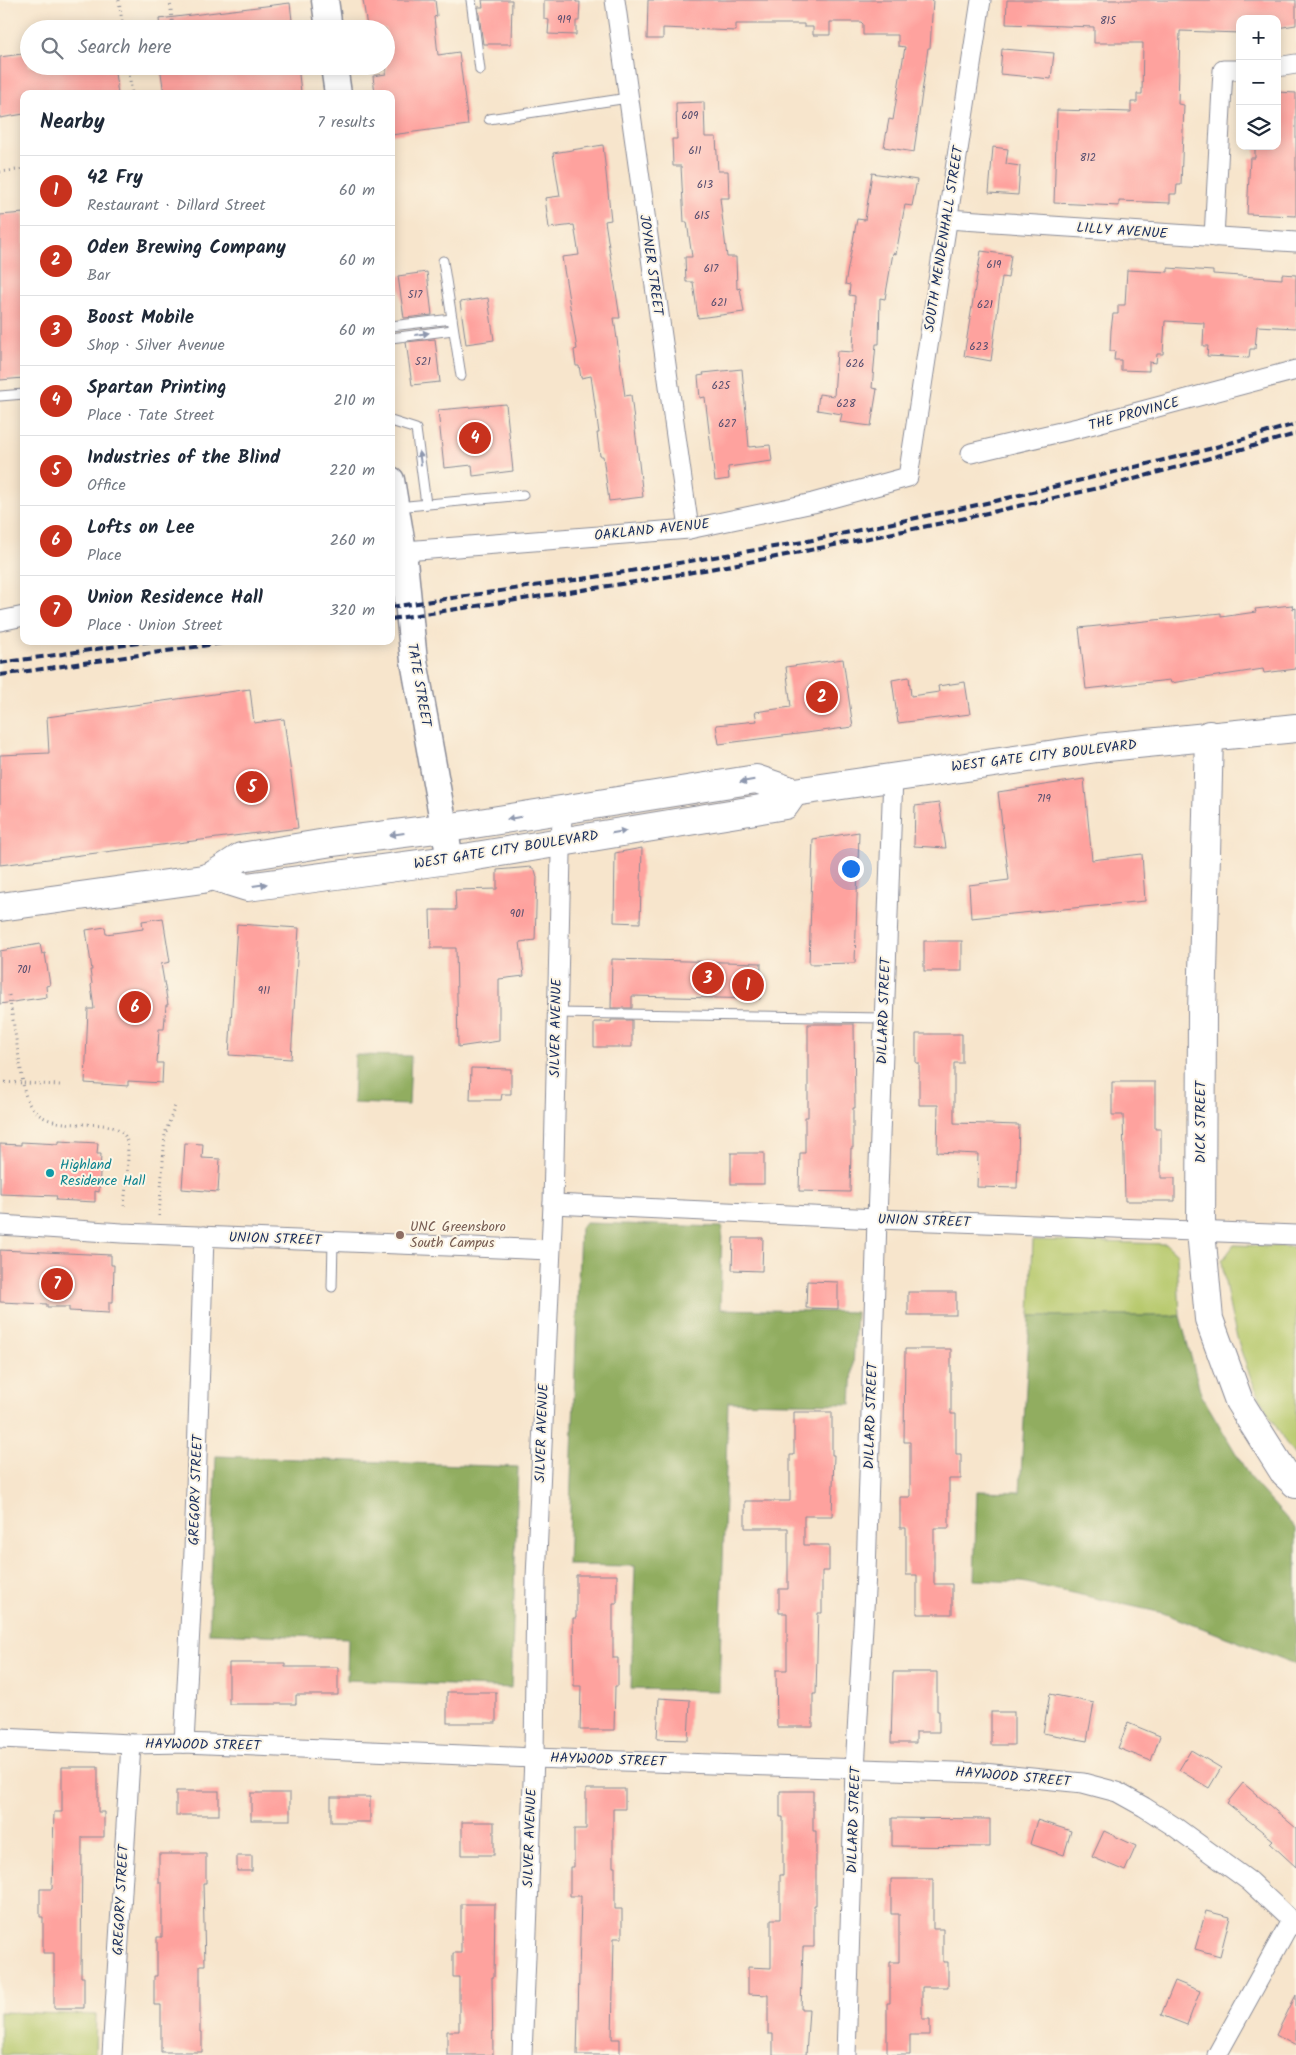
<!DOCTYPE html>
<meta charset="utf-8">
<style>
body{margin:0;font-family:Kalam,sans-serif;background:#f6f6f7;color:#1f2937}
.controls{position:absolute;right:15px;top:15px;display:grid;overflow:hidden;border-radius:10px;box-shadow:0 2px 12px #0003}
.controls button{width:45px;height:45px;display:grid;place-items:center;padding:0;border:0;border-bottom:1px solid #e0e1e3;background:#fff;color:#1f2937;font:25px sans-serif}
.you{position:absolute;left:850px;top:868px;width:18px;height:18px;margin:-12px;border:4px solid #fff;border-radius:50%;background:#1a73e8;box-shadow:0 0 0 8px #1a73e833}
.badge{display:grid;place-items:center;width:32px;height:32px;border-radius:50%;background:#c8321e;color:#fff;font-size:16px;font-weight:700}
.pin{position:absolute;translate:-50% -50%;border:2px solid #fff;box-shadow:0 1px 5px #0006}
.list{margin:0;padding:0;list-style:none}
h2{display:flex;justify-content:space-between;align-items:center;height:65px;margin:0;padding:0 20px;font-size:21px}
h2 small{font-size:16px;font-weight:400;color:#747a83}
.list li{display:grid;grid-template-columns:32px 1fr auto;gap:15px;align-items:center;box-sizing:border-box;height:70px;padding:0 20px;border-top:1px solid #e0e1e3}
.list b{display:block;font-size:19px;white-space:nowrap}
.list p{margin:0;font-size:16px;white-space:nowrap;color:#747a83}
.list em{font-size:16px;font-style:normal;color:#747a83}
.icon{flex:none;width:28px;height:28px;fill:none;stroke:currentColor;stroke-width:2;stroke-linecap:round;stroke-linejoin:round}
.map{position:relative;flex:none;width:1296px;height:2055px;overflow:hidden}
.search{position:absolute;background:#fff;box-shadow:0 2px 12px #0003;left:20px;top:20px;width:375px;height:55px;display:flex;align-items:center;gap:12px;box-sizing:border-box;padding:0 18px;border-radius:28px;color:#747a83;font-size:19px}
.panel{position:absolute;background:#fff;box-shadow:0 2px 12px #0003;left:20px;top:90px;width:375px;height:555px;border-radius:10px}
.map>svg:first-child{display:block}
.green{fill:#b7c96d;stroke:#697c66}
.forest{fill:#91ad60;stroke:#566e5f}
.building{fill:#fea29e}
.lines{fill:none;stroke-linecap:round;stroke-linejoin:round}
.lane-casing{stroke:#898a95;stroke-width:11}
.street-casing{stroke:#898a95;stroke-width:21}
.secondary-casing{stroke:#898a95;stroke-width:29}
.primary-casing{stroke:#898a95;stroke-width:30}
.path{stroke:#898a95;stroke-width:3;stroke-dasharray:1 4;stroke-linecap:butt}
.lane{stroke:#fff;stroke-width:9}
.street{stroke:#fff;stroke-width:19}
.secondary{stroke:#fff;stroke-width:26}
.primary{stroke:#fff;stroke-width:28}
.rail{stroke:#1b2f5e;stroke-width:4;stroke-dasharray:8 4;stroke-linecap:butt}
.oneway{fill:#8d97ae}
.culture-dot{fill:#0f9aa8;stroke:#fcf5e5;stroke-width:2}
.education-dot{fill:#8d6e63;stroke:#fcf5e5;stroke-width:2}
.labels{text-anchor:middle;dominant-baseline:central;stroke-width:4;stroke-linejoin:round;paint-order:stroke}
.number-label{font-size:11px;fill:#544c6e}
.street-label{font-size:14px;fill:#1b2f5e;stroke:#fcf5e5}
.culture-label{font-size:14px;fill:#0d838f;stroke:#fcf5e5;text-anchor:start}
.education-label{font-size:14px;fill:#785e54;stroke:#fcf5e5;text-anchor:start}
</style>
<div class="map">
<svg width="1296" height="2055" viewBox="0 0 1296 2055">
<rect width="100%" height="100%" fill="#fcf5e5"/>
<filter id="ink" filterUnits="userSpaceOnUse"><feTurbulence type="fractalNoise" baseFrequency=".02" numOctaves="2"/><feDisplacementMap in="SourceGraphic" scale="10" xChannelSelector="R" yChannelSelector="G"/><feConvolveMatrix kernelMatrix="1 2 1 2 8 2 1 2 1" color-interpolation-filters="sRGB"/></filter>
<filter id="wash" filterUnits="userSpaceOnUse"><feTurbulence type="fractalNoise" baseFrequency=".0096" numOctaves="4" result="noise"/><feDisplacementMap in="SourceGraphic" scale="20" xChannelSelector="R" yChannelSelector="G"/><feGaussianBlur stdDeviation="1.12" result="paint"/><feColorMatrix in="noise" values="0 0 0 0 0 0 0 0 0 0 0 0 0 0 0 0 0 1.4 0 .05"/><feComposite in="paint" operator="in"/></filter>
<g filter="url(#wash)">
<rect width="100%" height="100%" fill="#f7e5cc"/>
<g class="green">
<path d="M1033,1240l133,4 11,10 3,62h-150z"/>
<path d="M1234,1245l62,2v210c-8,-9 -13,-19 -19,-29 -33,-52 -47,-106 -55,-167z"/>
<path d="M0,2012l96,3 -1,40h-95z"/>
</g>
<g class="forest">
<path d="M355,1055l56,1 -2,49 -56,-2z"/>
<path d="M586,1223l136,4 -2,82 136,3 -5,92 -123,-2 -9,289 -88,-2 4,-123 -67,-1 12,-337z"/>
<path d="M1030,1316h150l21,78 50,85 45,50v135l-133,-51 -141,-31 -48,-2 3,-89 43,1z"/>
<path d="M216,1456l302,11 -7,221 -164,-8 1,-42 -139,-5z"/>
</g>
<g id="blocks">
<g class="building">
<path d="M363,0h72l2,16 -3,1 4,38 21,-3 9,73 -77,10v-41h-16l-2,-18 13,-2v-45l-19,-2z"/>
<path d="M482,0h30l-1,44h-28l-5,-37h5z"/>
<path d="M544,0h32v2h4l-1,19h-3v14l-28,-1 1,-14 -5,-1z"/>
<path d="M648,0h285l-3,48h-2l-14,104 -30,-5 5,-28 4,1 12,-73 -7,-1v-11h-35v-11l-2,-2h-31v13h-17v-8h-9v-3h-68v7l-73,-3v11h-16z"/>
<path d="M1007,0h289v25l-19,3v-9h-37v14l-60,-2 -2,73 6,1 -3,80h-4l-1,9h-6v9l-51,-2v5l-65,-3 3,-93 74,2v-10h6v-8h5l1,-51h-49v-16l-88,-3z"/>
<path d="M290,3l3,26h-133l-1,-10z"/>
<path d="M1002,49l52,4 -3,26 -51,-5z"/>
<path d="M29,53v13h85l4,28h-94v20l-24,4v-61z"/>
<path d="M160,66h138l3,26 -15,2h-122z"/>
<path d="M1277,92l19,1v123l-49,-2 3,-56h5v-12h22z"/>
<path d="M704,102l1,35h11l2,34h10l1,27h-9l7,59h9l1,32 3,-1 4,24 -46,6 -5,-36h-7l-1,-25h7l-5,-35h-3l-3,-56h-8l-1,-27h5l-1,-36z"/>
<path d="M603,145l8,75 -6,1 15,97h-6l11,78 6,-1 12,102 -34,4 -6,-45h-3l-3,-23h2l-8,-57 -10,2 -2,-12h-3l-2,-16 3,-1 -15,-92 17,-2 -5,-30 -25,3 -4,-30 15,-2 -7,-43z"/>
<path d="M993,147l15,2 -2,15 14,2 -2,29 -29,-2z"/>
<path d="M872,173l45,7 -5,26 -7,-1 -9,49 -3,-1 -8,46 -5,-1 -1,46h-3l-4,44 5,1 -6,37 -31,-4 2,-8 -25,-4 2,-16 15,2 3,-45 16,1 2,-56 -6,-1 1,-10 -5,-1 12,-65 8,1z"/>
<path d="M24,213v165l-24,2v-165z"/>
<path d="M981,251l30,4 -3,23 -6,-1 -11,84 -27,-5z"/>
<path d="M1168,268l45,3v3l69,5v-5l14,1v53l-39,-2 -2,23h-5l-1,9 -42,-2 1,-10h-5l1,-23 -39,-2 -2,33h-6l-1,9 -7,-1v9l-28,-1v-10h-7l1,-9h-5l1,-21 2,-16h5v-9h7l2,-35 41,2z"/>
<path d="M427,272l5,43 -28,3 -6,-42z"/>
<path d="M488,298l6,42 -28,4 -6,-42z"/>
<path d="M435,339l5,43 -28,3 -6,-43z"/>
<path d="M742,369l7,78 21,-2 2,16 -44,6 1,12 -14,2 -10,-84 -5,1 -2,-22 6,-1 -1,-2z"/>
<path d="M506,404l7,67 -40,5 -1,-11 -28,3 -6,-58z"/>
<path d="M1292,605l1,4 3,-1v61l-32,4 -1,-4 -92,14 -1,-3 -84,9 -7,-61 142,-15v4l35,-5 -1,-3z"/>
<path d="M843,659l10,68 -134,17 -3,-19 41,-4 -2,-9 36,-5 -5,-40z"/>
<path d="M909,677l2,19 28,-4 -1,-6 27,-4 5,32 -72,9 -6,-43z"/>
<path d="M250,689l4,34 30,-4 14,109 -298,37v-110l49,-2 -2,-36z"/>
<path d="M1084,779l8,81 50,-6 3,47 -174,17 -2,-33 40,-5 -11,-88z"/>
<path d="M939,803l7,45 -32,-2 1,-40z"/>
<path d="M859,832l-4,131 -46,1 4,-125z"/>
<path d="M642,848l-2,75 -26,-1 1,-69z"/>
<path d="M531,867l4,3 2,7 -2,63 -15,2 4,34 -25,3v62l-41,6 -2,-99h-25l-1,-38h26l-1,-20 42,-1v-19z"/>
<path d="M163,918l7,44 -9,2 7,41h-2l-2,24h-5l-2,34h6l-1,20 -34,-2v5l-43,-3 3,-74h6l-3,-24 1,-1 -2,-14h2l-6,-40 19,-3 1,7 37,-5 -1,-8z"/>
<path d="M237,924l62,4 -8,131 -62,-4z"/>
<rect x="924" y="941" width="38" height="30"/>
<path d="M40,944l2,10 3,-1 5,32 -4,1 1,11 -47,7v-53z"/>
<path d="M612,959l149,4 -1,36 -128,-3v12h-21z"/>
<path d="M611,1020h21v27h-38v-25h17z"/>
<path d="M808,1024h46l1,84h-2v40h-2l-1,44 -51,-1 1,-38h5v-36h3z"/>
<path d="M916,1034h46v29h-8v60l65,2 -2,63 -40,-1 1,-33 -41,-2 1,-47h-19v-42h-3z"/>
<path d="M471,1068l40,1v25h-9l-1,6h-31z"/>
<path d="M1112,1082h43v47h6v49h14v23h-50l-2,-86h-11z"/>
<path d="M59,1141l39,2 -1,11h4l-2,38 -4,-1v11l-39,-2 1,-4 -57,-2v-50l21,1v-3l38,2z"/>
<path d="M185,1143l18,1 -1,14 18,1 -2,33 -36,-3z"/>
<rect x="731" y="1153" width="33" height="31"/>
<path d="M733,1238h30l-1,33 -30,-1z"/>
<path d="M0,1250l111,5v10h3l-1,37h-4v11l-40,-2v-4h-22v-3l-47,-2z"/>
<path d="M807,1281l31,1v27l-32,-1z"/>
<rect x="908" y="1292" width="48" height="23"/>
<path d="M905,1349h46v65h5v40h5v25h-12v49h-15v56h18v30h-35v-39h-11v-47h-6v-31h10v-55h-6z"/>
<path d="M794,1412h38v43h2l-2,61h-28v29h25v26h-7v42h-4l-2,81h-3v33h-36l-1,-57h11v-57h-8v-24h9v-61h-43v-27h45v-46h4z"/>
<path d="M576,1575h41v28h-4v55h5v28h-3l-1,44h-34l1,-44h-7l-1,-68h3z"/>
<path d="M229,1663h56v4h53v28h-42v9h-67z"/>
<path d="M893,1672h44v39h2v21h-23v11h-25z"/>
<rect x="447" y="1692" width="49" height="31"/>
<path d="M1050,1694l44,9 -7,38 -44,-8z"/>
<path d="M659,1698l31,2 -2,40 -31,-1z"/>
<rect x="991" y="1712" width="23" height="33"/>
<path d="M1128,1723l32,13 -9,25 -33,-13z"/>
<path d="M1191,1750l30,18 -12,20 -30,-18z"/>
<path d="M62,1767h36v45h6v25h-22l-1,140h3v31h-30v-55h-11v-36h-3v-28h12l2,-77h8z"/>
<path d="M1243,1783l53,45v39l-26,-24 3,-3 -46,-37z"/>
<path d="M586,1789h39v20h-12v58h2v42h7v29h-8l-2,101h8v16h-43l4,-159h-11v-29h4v-38h12z"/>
<rect x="176" y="1791" width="43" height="24"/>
<path d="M780,1791h33v40h3v74h-2v42h-11l-2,62h8l-3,46h-33v-21h-5v-39l-20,-1v-27l23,1v-49h9v-44h3v-58h-3z"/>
<rect x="251" y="1793" width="39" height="27"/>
<rect x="331" y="1797" width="39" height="25"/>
<path d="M892,1818l98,1v28l-98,-1z"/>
<path d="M1037,1820l34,11 -7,24 -34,-11z"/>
<rect x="462" y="1822" width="32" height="33"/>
<path d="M1104,1831l32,15 -11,25 -33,-14z"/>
<path d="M159,1854h47v29h-3l2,82h-5v67h2v20h-41v-47h-7v-29h3v-39h5v-54h-3z"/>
<rect x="237" y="1856" width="15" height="15"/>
<path d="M891,1879h42v50h10v33h5v25h-26v32h8v16h-20v20h-23v-52h3v-41h9v-48h-8z"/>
<path d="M461,1904h34l-1,73h-2l1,78h-46v-24h12v-54h-6v-24h8z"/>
<path d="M1206,1911l24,6 -10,39 -25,-7z"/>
<path d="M1175,1981l25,10 -13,34 -26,-10z"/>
<path d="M1296,1995v51l-20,-11z"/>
</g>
</g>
</g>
<g filter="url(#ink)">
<use href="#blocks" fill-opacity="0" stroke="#898a95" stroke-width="1"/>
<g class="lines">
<defs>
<g id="lane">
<path d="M471,0l9,70"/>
<path d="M489,119l139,-21"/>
<path d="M443,261l18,115"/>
<path d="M391,326l61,-7"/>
<path d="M391,338l62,-8"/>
<path d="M0,396l24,-2"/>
<path d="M391,421l25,8 10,75"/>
<path d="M397,507l126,-12"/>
<path d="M557,1013l327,5"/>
<path d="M332,1287l1,-46"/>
</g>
<g id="street">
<path d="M615,0l74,529"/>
<path d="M1277,67l19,-3"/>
<path d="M947,219l349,23"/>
<path d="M1214,237l9,-167h17"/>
<path d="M971,453l111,-26 214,-57"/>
<path d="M392,552l297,-23 124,-26 95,-26 73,-477"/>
<path d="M0,621l24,-5"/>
<path d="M553,1204l324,15 419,16"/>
<path d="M0,1225l122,8 428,17"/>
<path d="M0,1738l131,6 53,-1 350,15 449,15 100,10 34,9 27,15 31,20 74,54 47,44"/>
<path d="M184,1743l10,-192 10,-315"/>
<path d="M112,2055l19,-311"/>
<path d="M522,2055l12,-297 2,-180 17,-374 9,-393"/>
<path d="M846,2055l9,-286 11,-196 11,-354 16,-443"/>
<path d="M1217,2055l74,-134"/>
</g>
<g id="secondary">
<path d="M325,0l4,29"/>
<path d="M334,66l4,28"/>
<path d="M391,480l12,71 11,110 36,198"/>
</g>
<g id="primary">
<path d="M1209,735l-7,278 -1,218 8,88 30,82 46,73 11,10"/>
<path d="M212,876l35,11 223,-30 315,-52 9,-13"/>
<path d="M0,907l203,-28 9,-3 29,-19 91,-15 135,-17 289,-46 38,13 303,-44 199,-20"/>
</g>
</defs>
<use href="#lane" class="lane-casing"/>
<use href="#street" class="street-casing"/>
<use href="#secondary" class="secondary-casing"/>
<use href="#primary" class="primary-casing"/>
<g class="path">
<path d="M119,0l4,29"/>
<path d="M170,0l3,29"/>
<path d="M128,66l4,28"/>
<path d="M0,172l24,-3"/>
<path d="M9,995l14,88 37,2"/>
<path d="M0,1082l23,1c7,67 89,23 103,55 5,12 -1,54 -2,69"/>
<path d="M159,1216l6,-82 11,-31"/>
</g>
<use href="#lane" class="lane"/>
<use href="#street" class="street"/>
<use href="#secondary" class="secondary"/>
<use href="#primary" class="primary"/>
<g class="rail">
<path d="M391,607l204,-30 208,-35 188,-40 218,-53 87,-25"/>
<path d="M391,619l257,-39 123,-22 181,-37 164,-37 180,-50"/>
<path d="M0,663l152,-22"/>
<path d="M0,675l236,-34"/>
</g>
</g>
<defs><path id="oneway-solid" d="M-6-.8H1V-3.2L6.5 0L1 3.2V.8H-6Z" transform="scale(1.25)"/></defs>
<g class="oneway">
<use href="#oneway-solid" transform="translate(422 334) rotate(-8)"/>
<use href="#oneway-solid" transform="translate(420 458) rotate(-98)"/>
<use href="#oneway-solid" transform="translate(747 781) rotate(170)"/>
<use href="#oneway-solid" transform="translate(514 818) rotate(171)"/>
<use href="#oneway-solid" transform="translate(619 832) rotate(-9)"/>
<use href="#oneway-solid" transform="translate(397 834) rotate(172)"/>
<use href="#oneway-solid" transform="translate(260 885) rotate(-8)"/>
</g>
</g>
<circle class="culture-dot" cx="50" cy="1173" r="5"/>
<circle class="education-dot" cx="400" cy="1235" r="5"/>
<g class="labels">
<g class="number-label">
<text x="564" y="20">919</text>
<text x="1108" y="21">815</text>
<text x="690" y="116">609</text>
<text x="695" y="151">611</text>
<text x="1088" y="158">812</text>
<text x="705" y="185">613</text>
<text x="702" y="216">615</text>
<text x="994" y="265">619</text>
<text x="711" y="269">617</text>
<text x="415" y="295">517</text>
<text x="719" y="303">621</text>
<text x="985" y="305">621</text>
<text x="979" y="347">623</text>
<text x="423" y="362">521</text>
<text x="855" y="364">626</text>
<text x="721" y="386">625</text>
<text x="846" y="404">628</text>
<text x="727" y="424">627</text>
<text x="1044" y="799">719</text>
<text x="517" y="914">901</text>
<text x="24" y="970">701</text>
<text x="264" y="991">911</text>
</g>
<g class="street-label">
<text transform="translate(1122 231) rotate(4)">LILLY AVENUE</text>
<text transform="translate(944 239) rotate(-81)">SOUTH MENDENHALL STREET</text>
<text transform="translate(651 265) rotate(82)">JOYNER STREET</text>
<text transform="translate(1134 414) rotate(-15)">THE PROVINCE</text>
<text transform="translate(652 530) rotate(-6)">OAKLAND AVENUE</text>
<text transform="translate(419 685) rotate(80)">TATE STREET</text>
<text transform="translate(1044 756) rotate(-7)">WEST GATE CITY BOULEVARD</text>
<text transform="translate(506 850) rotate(-9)">WEST GATE CITY BOULEVARD</text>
<text transform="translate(884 1011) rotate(-88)">DILLARD STREET</text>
<text transform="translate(556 1028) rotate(-89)">SILVER AVENUE</text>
<text transform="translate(1201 1122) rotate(-90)">DICK STREET</text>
<text transform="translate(924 1221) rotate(2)">UNION STREET</text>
<text transform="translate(275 1239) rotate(2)">UNION STREET</text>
<text transform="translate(871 1416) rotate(-88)">DILLARD STREET</text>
<text transform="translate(542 1433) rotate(-88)">SILVER AVENUE</text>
<text transform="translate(196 1490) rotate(-88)">GREGORY STREET</text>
<text transform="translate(203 1745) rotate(1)">HAYWOOD STREET</text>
<text transform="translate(608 1760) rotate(2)">HAYWOOD STREET</text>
<text transform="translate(1013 1777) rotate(5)">HAYWOOD STREET</text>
<text transform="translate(854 1820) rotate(-88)">DILLARD STREET</text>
<text transform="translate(530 1838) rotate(-88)">SILVER AVENUE</text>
<text transform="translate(121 1900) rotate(-87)">GREGORY STREET</text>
</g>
<g class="culture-label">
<text x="60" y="1165">Highland<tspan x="60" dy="16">Residence Hall</tspan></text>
</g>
<g class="education-label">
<text x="410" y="1227">UNC Greensboro<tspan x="410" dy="16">South Campus</tspan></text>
</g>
</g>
</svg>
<div class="controls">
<button>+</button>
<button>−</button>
<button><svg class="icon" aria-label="layers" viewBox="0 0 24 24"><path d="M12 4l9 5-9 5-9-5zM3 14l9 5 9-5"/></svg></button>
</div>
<div class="you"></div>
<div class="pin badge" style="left:748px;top:985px">1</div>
<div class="pin badge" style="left:822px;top:697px">2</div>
<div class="pin badge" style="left:708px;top:978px">3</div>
<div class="pin badge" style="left:475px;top:438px">4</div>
<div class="pin badge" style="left:252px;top:787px">5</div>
<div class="pin badge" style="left:135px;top:1007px">6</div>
<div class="pin badge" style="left:57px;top:1284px">7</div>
<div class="search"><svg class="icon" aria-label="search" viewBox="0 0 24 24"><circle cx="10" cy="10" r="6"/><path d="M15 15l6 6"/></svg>Search here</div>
<section class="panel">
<h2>Nearby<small>7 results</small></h2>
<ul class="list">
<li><span class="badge">1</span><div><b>42 Fry</b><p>Restaurant · Dillard Street</p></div><em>60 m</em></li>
<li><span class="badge">2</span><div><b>Oden Brewing Company</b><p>Bar</p></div><em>60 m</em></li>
<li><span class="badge">3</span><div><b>Boost Mobile</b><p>Shop · Silver Avenue</p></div><em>60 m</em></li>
<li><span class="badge">4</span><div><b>Spartan Printing</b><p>Place · Tate Street</p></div><em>210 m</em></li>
<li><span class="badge">5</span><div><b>Industries of the Blind</b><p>Office</p></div><em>220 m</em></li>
<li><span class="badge">6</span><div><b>Lofts on Lee</b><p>Place</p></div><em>260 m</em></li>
<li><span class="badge">7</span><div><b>Union Residence Hall</b><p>Place · Union Street</p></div><em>320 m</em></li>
</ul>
</section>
</div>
